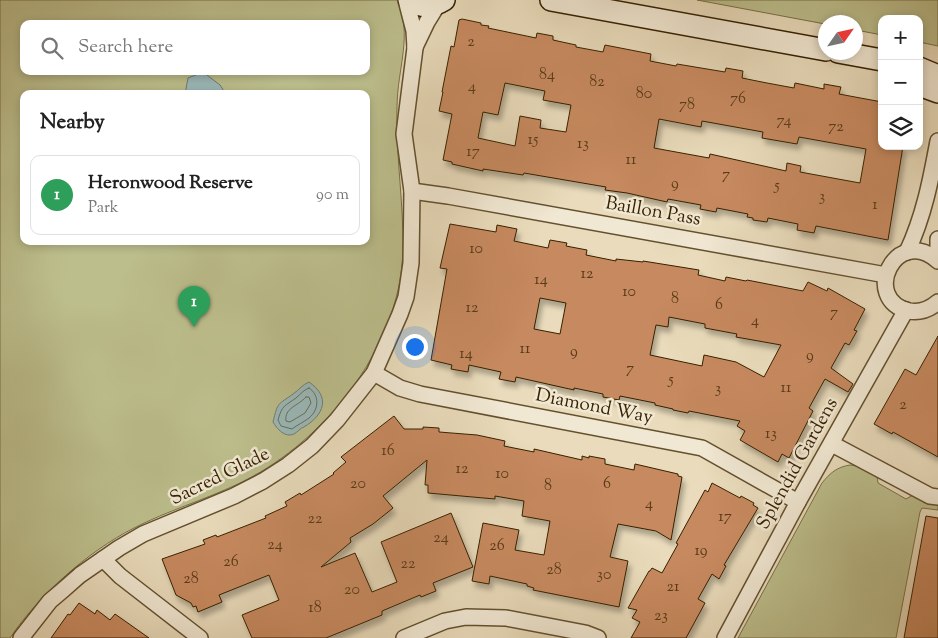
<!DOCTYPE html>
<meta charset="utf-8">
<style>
body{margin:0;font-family:"Sorts Mill Goudy",serif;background:#f6f6f6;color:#222}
.controls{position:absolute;right:15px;top:15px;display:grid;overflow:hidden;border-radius:10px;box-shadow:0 2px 8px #0003}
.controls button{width:45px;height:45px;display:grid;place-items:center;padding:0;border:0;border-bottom:1px solid #e0e0e0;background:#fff;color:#222;font:25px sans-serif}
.compass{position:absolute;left:818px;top:15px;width:45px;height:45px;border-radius:50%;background:#fff;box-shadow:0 2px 8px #0003;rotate:56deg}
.you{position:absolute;left:414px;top:346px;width:18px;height:18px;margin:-12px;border:4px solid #fff;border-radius:50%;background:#1a73e8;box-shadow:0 0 0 8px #1a73e833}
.badge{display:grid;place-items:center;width:32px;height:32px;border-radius:50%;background:#ea580c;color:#fff;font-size:16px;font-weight:700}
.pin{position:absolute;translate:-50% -41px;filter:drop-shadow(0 1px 2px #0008)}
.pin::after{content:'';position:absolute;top:26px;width:18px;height:15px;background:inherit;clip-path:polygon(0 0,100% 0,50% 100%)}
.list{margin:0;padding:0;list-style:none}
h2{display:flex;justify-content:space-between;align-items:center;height:65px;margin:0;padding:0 20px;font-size:21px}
h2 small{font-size:16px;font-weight:400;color:#767676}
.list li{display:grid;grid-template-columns:32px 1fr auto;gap:15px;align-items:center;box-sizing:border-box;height:80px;margin:0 10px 10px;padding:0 10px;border:1px solid #e0e0e0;border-radius:10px}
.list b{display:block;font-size:19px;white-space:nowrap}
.list p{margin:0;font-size:16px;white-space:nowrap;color:#767676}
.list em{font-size:16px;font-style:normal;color:#767676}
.icon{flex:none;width:28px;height:28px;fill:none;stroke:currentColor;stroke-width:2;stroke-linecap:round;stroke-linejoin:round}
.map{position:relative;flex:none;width:938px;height:638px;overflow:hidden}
.search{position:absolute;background:#fff;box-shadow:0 2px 8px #0003;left:20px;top:20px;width:350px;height:55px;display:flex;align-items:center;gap:12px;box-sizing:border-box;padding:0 18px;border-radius:10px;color:#767676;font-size:19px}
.panel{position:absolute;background:#fff;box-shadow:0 2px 8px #0003;left:20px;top:90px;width:350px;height:155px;border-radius:10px}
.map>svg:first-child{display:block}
.green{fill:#bcbe8c;stroke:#797046;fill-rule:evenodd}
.water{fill:#9ab9b9;stroke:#727c6f}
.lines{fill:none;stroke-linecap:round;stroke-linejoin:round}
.shore{stroke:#686d5c;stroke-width:1}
.building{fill:#c7895e;stroke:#362100;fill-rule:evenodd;filter:url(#shadow)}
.street-casing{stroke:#63502f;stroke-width:18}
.secondary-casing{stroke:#362100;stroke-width:24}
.street{stroke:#f1e8d3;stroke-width:15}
.secondary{stroke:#f1e8d3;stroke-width:21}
.labels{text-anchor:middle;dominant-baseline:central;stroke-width:5;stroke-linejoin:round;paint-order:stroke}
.number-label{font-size:16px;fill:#5a3b18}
.street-label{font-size:19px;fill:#362100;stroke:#f1e8d3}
</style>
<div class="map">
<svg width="938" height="638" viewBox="0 0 938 638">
<defs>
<filter id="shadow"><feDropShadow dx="3" dy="5.5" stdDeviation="2.5" flood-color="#0004"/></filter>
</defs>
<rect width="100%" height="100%" fill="#e9dbbb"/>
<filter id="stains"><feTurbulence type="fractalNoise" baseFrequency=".004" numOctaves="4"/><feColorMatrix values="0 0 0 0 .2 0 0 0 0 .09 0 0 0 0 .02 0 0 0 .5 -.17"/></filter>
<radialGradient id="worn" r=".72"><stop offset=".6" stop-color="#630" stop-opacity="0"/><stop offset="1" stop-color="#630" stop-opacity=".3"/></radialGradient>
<g class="green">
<path d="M0,0h397c14,29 4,60 1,90 -2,21 -1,42 0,63 2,38 8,84 3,121 -13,88 -83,172 -163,210 -34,16 -71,27 -104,44 -47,24 -95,67 -124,110h-10zM24,24h342v47h-342zM24,94h342v147h-342z"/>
<path d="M697,0h241v46l-19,-4v-23h-37v16l-26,-5v-8h-30l-1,2z"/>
<path d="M850,465l7,1 20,9 1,8 28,16 7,-4 10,4v3l2,1 3,-2 10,3v6l-16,-2 -2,4 -24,126h-158l84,-155c8,-10 15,-16 28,-18z"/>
</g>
<g class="water">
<path d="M203,72l17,13 6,9h-41l3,-16z"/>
<path d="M309,382c22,15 15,33 -5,45 -4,1 -6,5 -10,7 -9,4 -17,-5 -21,-12 5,-21 5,-17 20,-28 7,-5 9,-9 16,-12z"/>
</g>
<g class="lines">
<g class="shore">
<path d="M309,388c11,7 10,22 0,30 -5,4 -12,7 -17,11l-11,-3 -3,-6c4,-15 7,-14 18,-22 5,-4 7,-8 13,-10z"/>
<path d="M306,397h3l2,6 -6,10 -15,9 -4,-1c-2,-13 12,-15 20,-24z"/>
</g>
</g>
<g class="building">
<path d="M462,19l19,4v2l8,1 -1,2 48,10 1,-5 16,3v4l23,5v2l27,5 2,-7 46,9 -1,7 26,5 1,-2 48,8 1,-4 17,3 -1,7 25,5 27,5 1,-5 29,6v-5l17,3 -2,7 43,8v44h21l-15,94 -72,-14 -2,7 -17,-3 1,-6 -30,-6 -1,4 -14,-2v-2l-6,-1 1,-3 -31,-6 -1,4 -16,-3 1,-4 -33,-6 -1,3 -40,-9 -22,-3 1,-3 -82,-14 -1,2 -40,-6v2l-31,-7v-2l-9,-2 9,-46 -13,-3 4,-19h-1l9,-46 3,1 5,-27zM505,83l40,8 -2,9 28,5 -5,27 -26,-4 1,-8 -21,-4 -5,30 -37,-8 5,-26 15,3zM659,119l42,8 1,-6 61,11 -1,6 35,6 2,-7 67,12 -6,34 -60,-11 1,-6 -14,-3 -1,8 -76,-17 -1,4 -55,-10z"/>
<path d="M450,224l46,8 1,-7 20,4 -3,12 34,7 2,-8 17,3 -1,3 21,4 -1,5 30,6v-2l27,3v-1l56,9 -1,5 27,6 1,-4 20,4 1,-1 56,11 5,-9 19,9 1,-3 37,21 -11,21 3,1 -8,14 -4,-2 -14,25 22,16 -5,8 -23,-13 -16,29 4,3 -24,47 -7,-4 -4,8 -38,-22 5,-9 -8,-5 3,-5 -51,-10 -1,2 -15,-3v-1l-18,-4v-2l-35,-7 -1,4 -16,-3v-3l-29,-6v2l-58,-13 -1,5 -16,-3 2,-7 -32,-7 -1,7 -17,-3 1,-4 -21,-5 16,-91 -7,-1zM540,298l26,5 -6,31 -26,-5zM669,317l36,7v4l32,6 -1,3 45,8 -17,32 -28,-15 -32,-7 -2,11 -52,-11 6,-30 12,2z"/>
<path d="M938,336v121l-45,-25 -1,2 -18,-10 31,-55 11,6z"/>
<path d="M394,416l10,13h19v-2l16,1v4l38,3 28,6 -1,5 30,6v-3l48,11v-4l7,2v-2l16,3v5l29,6 1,-6 43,10v2l4,1 -11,63 -15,-9 -38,-7 -8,33 18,4 -9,46 -86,-17 1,-2 -7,-2v-2l-37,-8 -1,8 -17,-3 11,-58 36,7 -4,20 29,5 6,-34 -28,-5 2,-15 -29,-5v3l-67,-6v-8h-3l2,-25 -44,36 10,12 -20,16 -23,14 1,4 -30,25 34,-14 17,39 25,-10 -16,-40 70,-29 22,54 -40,16 3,8 -15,6 -1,-2 -38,16v4l-56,23h-74l-10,-23 37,-15 -10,-25 -50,20 3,7 -24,10 -2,-6 -3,1 -2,-4 -15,-8 -14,-36 43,-15 -2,-4 13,-5 1,2 49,-19 -1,-2 22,-10 -2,-4 15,-9 1,2 33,-21 -1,-1 13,-11 -5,-5z"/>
<path d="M712,483l28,15 1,-2 13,7 -1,2 5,3 -34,57 2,1 -7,13 -7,-5 -14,25 7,4 -19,35h-55l9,-16 -8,-4 5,-8 -9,-2 21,-37h1l2,-3 10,5 16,-29 -2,-1 29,-53 3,2z"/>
<path d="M926,516l12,2v120h-34z"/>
<path d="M79,603l16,11 2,-4 13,10 5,-6 34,24h-98l17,-24 2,1z"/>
</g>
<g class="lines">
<defs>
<g id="street">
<path d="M415,47l12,-25 11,-18"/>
<path d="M412,191l36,5 438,79"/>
<path d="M938,239v14"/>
<path d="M907,252c17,-36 24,-73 31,-111"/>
<path d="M938,261c-42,-37 -78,38 -29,50 11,2 21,-2 29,-9"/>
<path d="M374,373l26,15 20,6 282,54 96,54"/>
<path d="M832,444l98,52 8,1"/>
<path d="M103,559l17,17 80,62"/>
<path d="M21,638l29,-37 13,-11 17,-15 39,-27 24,-14 91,-38 29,-15 25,-16 24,-19 25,-26 37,-47 26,-59 6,-17 5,-34 1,-72 -8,-57 11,-86 -1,-17 -8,-31"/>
<path d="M404,638l41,-17 21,-4 40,1 79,15 13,5"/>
<path d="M725,638l73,-136 108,-192"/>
</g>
<g id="secondary">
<path d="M410,0c11,8 23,7 34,0"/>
<path d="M551,0l275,50"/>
<path d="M838,52l44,8"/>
<path d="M919,68l19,8"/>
<path d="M919,85l19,7"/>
</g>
</defs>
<use href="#street" class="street-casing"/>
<use href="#secondary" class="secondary-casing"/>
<use href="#street" class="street"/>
<use href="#secondary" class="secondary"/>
</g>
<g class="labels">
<g class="number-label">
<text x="471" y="42">2</text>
<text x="547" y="75">84</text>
<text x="597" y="82">82</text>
<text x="472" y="87">4</text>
<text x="644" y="94">80</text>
<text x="738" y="99">76</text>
<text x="687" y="105">78</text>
<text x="784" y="121">74</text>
<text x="836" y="127">72</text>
<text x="533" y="140">15</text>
<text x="583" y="144">13</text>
<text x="473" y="152">17</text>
<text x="631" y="160">11</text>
<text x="726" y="175">7</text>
<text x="675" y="184">9</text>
<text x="777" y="186">5</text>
<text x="822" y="197">3</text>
<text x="875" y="205">1</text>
<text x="476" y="249">10</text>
<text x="587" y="274">12</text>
<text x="541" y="280">14</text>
<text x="629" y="292">10</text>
<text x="675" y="299">8</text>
<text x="719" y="305">6</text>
<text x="472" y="308">12</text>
<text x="834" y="313">7</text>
<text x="755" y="321">4</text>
<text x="525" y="349">11</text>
<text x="574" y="352">9</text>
<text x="466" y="354">14</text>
<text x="810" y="356">9</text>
<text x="630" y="369">7</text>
<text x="671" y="380">5</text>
<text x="786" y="388">11</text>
<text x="718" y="389">3</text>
<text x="903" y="405">2</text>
<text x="771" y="434">13</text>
<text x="388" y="451">16</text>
<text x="462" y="469">12</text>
<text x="502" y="474">10</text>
<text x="358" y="484">20</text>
<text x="607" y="484">6</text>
<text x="548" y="486">8</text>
<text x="649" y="504">4</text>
<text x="725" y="517">17</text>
<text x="315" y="519">22</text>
<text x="441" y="538">24</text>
<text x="275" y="545">24</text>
<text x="497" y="546">26</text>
<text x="701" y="551">19</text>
<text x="231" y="562">26</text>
<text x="408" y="564">22</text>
<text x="554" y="570">28</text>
<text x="604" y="575">30</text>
<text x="191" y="579">28</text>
<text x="673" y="587">21</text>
<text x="352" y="590">20</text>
<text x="315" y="608">18</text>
<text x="661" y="616">23</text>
</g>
<g class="street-label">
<text transform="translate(653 212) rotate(10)">Baillon Pass</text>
<text transform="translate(594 407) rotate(11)">Diamond Way</text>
<text transform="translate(798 464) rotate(-61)">Splendid Gardens</text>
<text transform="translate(220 477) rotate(-26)">Sacred Glade</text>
</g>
</g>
<rect width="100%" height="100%" filter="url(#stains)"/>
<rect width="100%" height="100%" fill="url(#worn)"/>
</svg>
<div class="controls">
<button>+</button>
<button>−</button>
<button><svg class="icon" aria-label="layers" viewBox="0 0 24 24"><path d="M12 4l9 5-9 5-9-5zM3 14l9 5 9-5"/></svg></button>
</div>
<svg class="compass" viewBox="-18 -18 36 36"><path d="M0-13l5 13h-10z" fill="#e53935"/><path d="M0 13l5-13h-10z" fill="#767676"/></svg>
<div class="you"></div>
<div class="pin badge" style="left:194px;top:327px;background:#2e9e5b">1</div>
<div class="search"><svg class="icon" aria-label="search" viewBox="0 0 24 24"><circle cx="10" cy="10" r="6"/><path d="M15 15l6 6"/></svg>Search here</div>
<section class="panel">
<h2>Nearby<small></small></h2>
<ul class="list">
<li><span class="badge" style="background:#2e9e5b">1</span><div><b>Heronwood Reserve</b><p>Park</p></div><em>90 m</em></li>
</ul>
</section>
</div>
